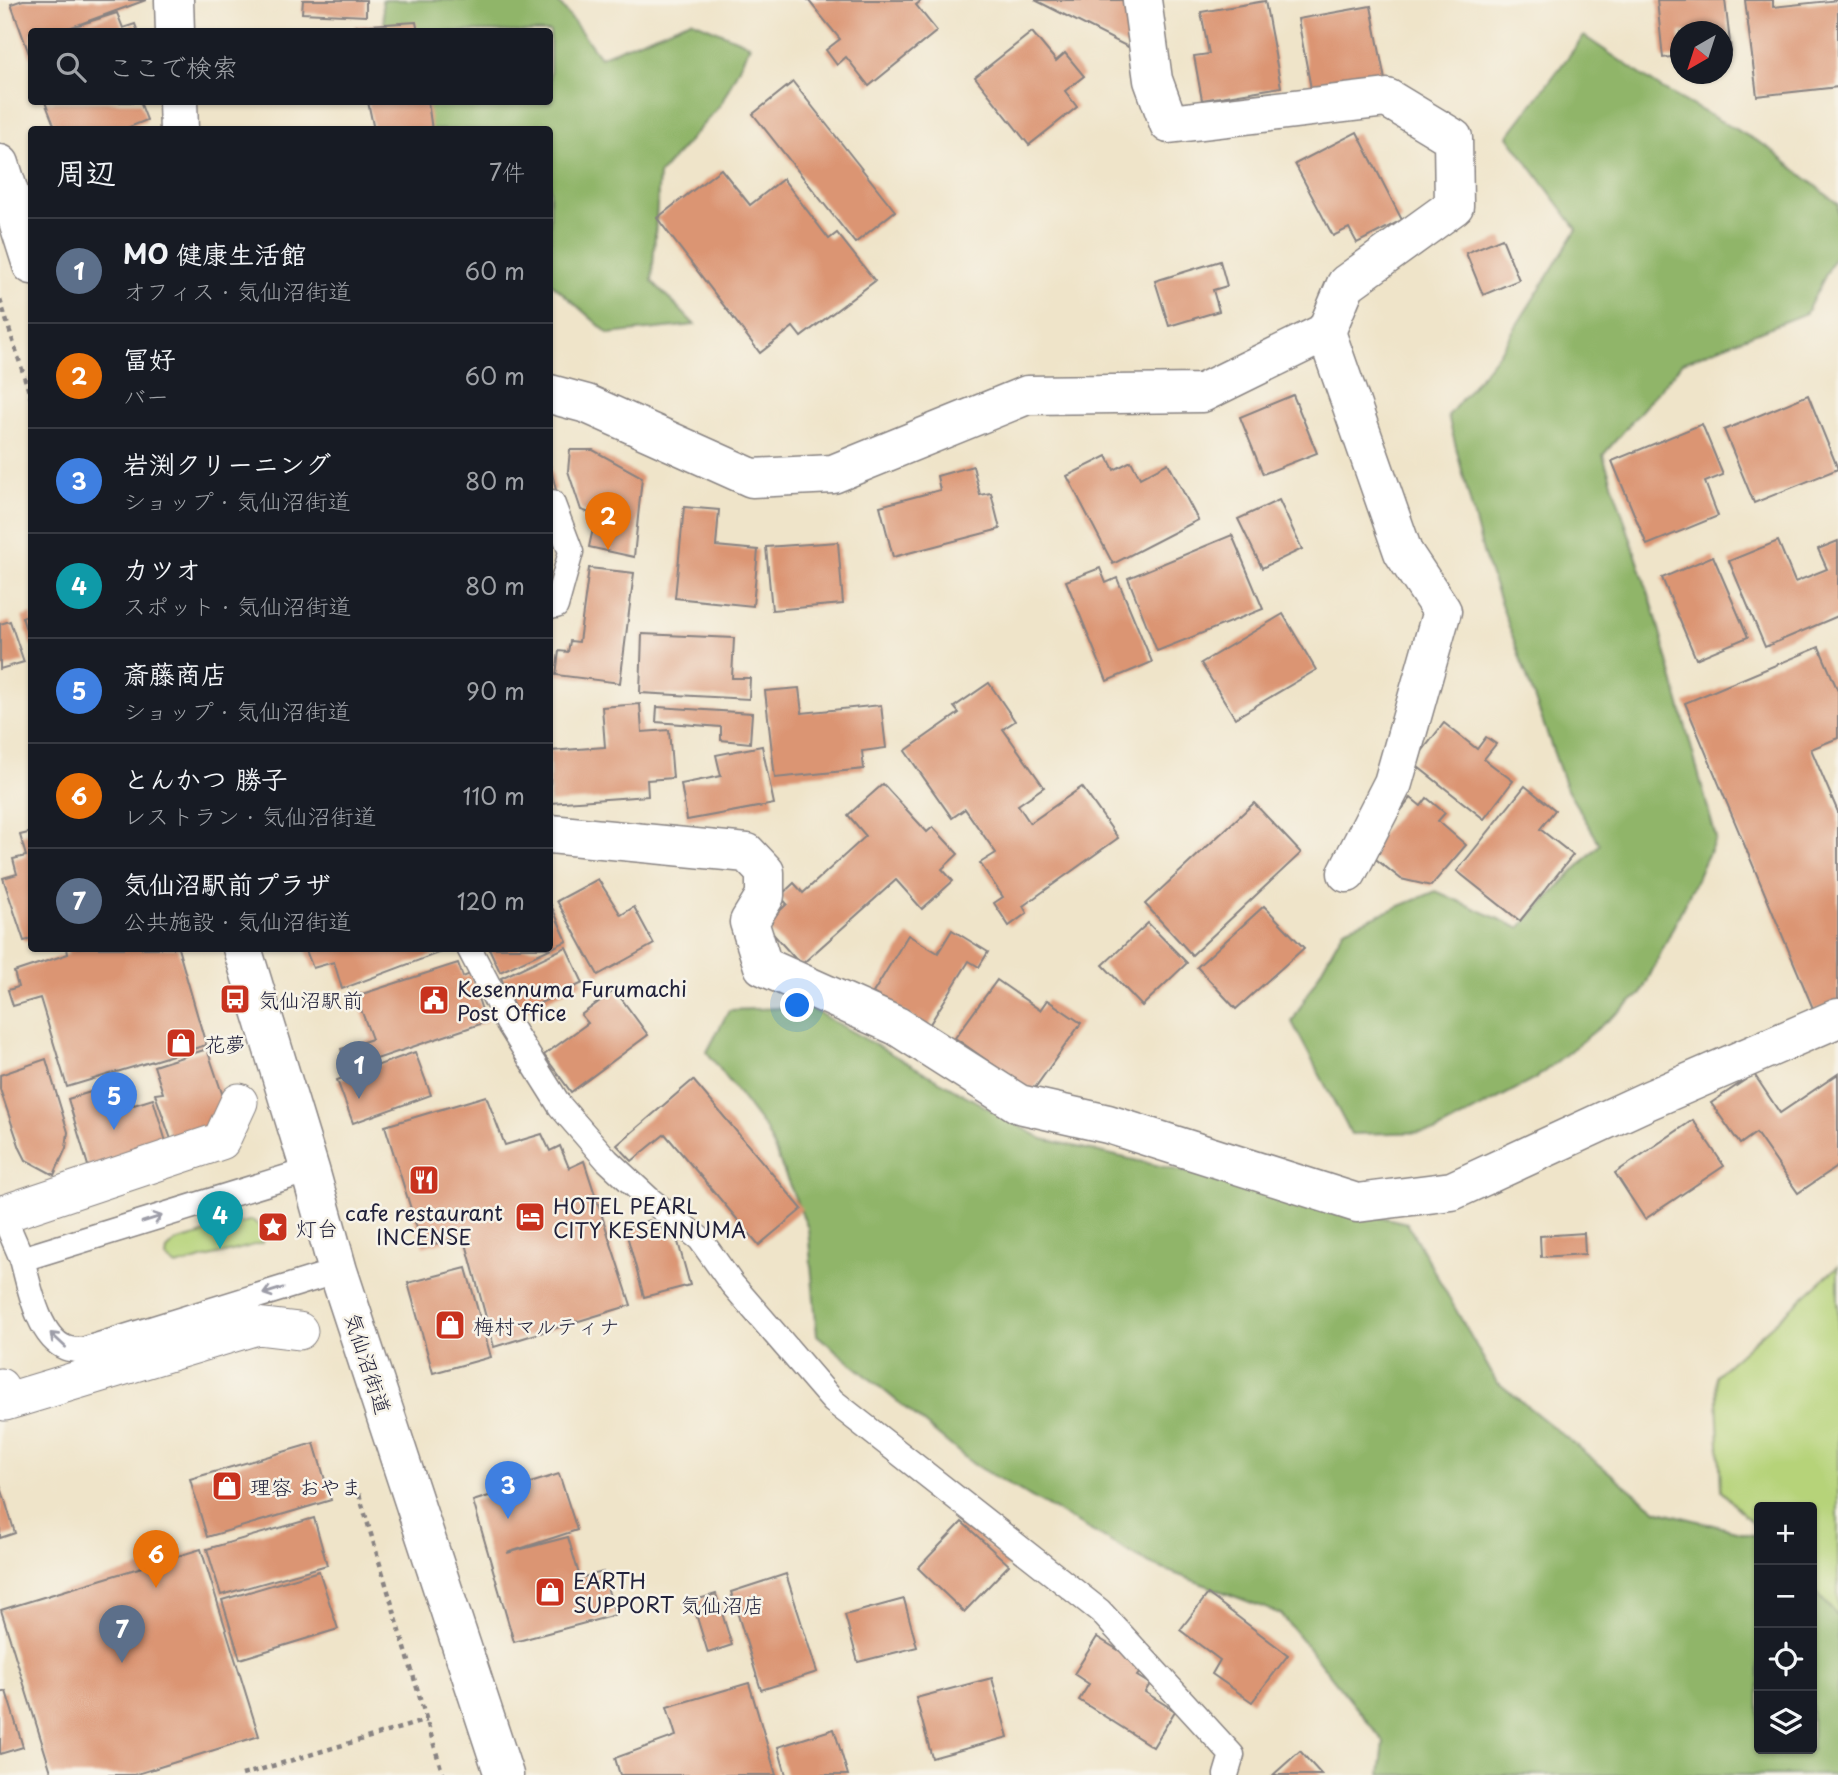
<!DOCTYPE html>
<html lang="ja">
<meta charset="utf-8">
<style>
:root{--surface:#171b24;--page:#20242c;--text:#f1f3f6;--muted:#9ea1a6;--line:#363941;--accent:#c8321e}
body{margin:0;font-family:"Playpen Sans","Klee One",sans-serif;background:var(--page);color:var(--text)}
.controls{position:absolute;right:21px;bottom:21px;display:grid;overflow:hidden;border-radius:7px;box-shadow:0 2px 5px #0004}
.controls button{width:63px;height:63px;display:grid;place-items:center;padding:0;border:0;border-bottom:2px solid var(--line);background:var(--surface);color:var(--text);font:35px sans-serif}
.compass{position:absolute;left:1670px;top:21px;width:63px;height:63px;border-radius:50%;background:var(--surface);box-shadow:0 2px 5px #0004;rotate:219deg}
.you{position:absolute;left:798px;top:1006px;width:24px;height:24px;margin:-18px;border:5px solid #fff;border-radius:50%;background:#1a73e8;box-shadow:0 0 0 10px #1a73e833}
.badge{display:grid;place-items:center;width:46px;height:46px;border-radius:50%;background:var(--accent);color:#fff;font-size:23px;font-weight:700}
.pin{position:absolute;translate:-50% -58px;filter:drop-shadow(0 2px 4px #0008)}
.pin::after{content:'';position:absolute;top:37px;width:24px;height:21px;background:inherit;clip-path:polygon(0 0,100% 0,50% 100%)}
.list{margin:0;padding:0;list-style:none}
h2{display:flex;justify-content:space-between;align-items:center;height:91px;margin:0;padding:0 28px;font-size:30px}
h2 small{font-size:23px;font-weight:400;color:var(--muted)}
.list li{display:grid;grid-template-columns:46px 1fr auto;gap:21px;align-items:center;box-sizing:border-box;height:105px;padding:0 28px;border-top:2px solid var(--line)}
.list b{display:block;font-size:26px;white-space:nowrap}
.list p{margin:0;font-size:23px;white-space:nowrap;color:var(--muted)}
.list em{font-size:23px;font-style:normal;color:var(--muted)}
.icon{flex:none;width:38px;height:38px;fill:none;stroke:currentColor;stroke-width:2;stroke-linecap:round;stroke-linejoin:round}
.map{position:relative;flex:none;width:1838px;height:1775px;overflow:hidden}
.search{position:absolute;background:var(--surface);box-shadow:0 2px 5px #0004;left:28px;top:28px;width:525px;height:77px;display:flex;align-items:center;gap:18px;box-sizing:border-box;padding:0 24px;border-radius:7px;color:var(--muted);font-size:26px}
.panel{position:absolute;background:var(--surface);box-shadow:0 2px 5px #0004;left:28px;top:126px;width:525px;height:826px;border-radius:7px}
.map>svg:first-child{display:block}
.green{fill:#b6d379;stroke:#6c7a5a;stroke-width:2}
.forest{fill:#90b569;stroke:#596c52;stroke-width:2}
.building{fill:#db9573}
.lines{fill:none;stroke-linecap:round;stroke-linejoin:round}
.service-casing{stroke:#888382;stroke-width:27}
.pedestrian-casing{stroke:#888382;stroke-width:39}
.minor-casing{stroke:#888382;stroke-width:41}
.tertiary-casing{stroke:#888382;stroke-width:41}
.path{stroke:#888382;stroke-width:4.5;stroke-dasharray:5 5;stroke-linecap:butt}
.service{stroke:#fff;stroke-width:24}
.pedestrian{stroke:#fff;stroke-width:37}
.minor{stroke:#fff;stroke-width:38}
.tertiary{stroke:#fff;stroke-width:38}
.oneway{stroke:#9c9ca7}
.labels{text-anchor:middle;dominant-baseline:central;stroke-width:5;stroke-linejoin:round;paint-order:stroke}
.poi-label{font-size:21px;fill:#22223b;stroke:#f7f3e8;text-anchor:start}
.street-label{font-size:21px;fill:#22223b;stroke:#f7f3e8}
</style>
<div class="map">
<svg width="1838" height="1775" viewBox="0 0 1838 1775">
<rect width="100%" height="100%" fill="#f7f3e8"/>
<filter id="ink" filterUnits="userSpaceOnUse"><feTurbulence type="fractalNoise" baseFrequency=".0143" numOctaves="2"/><feDisplacementMap in="SourceGraphic" scale="14" xChannelSelector="R" yChannelSelector="G"/><feConvolveMatrix kernelMatrix="1 2 1 2 8 2 1 2 1" color-interpolation-filters="sRGB"/></filter>
<filter id="wash" filterUnits="userSpaceOnUse"><feTurbulence type="fractalNoise" baseFrequency=".00686" numOctaves="4" result="noise"/><feDisplacementMap in="SourceGraphic" scale="28" xChannelSelector="R" yChannelSelector="G"/><feGaussianBlur stdDeviation="1.57" result="paint"/><feColorMatrix in="noise" values="0 0 0 0 0 0 0 0 0 0 0 0 0 0 0 0 0 1.4 0 .05"/><feComposite in="paint" operator="in"/></filter>
<g filter="url(#wash)">
<rect width="100%" height="100%" fill="#efe4c9"/>
<g class="green">
<path d="M252,1220L262,1228V1243L176,1266L166,1258L167,1250L175,1242Z"/>
<path d="M1838,1266V1617L1812,1588V1507H1759V1531L1721,1490L1716,1375Z"/>
</g>
<g class="forest">
<path d="M382,0H557L600,57L691,20L750,45L721,104L659,175L652,281L695,325L609,334L550,282V130H401L397,125L394,102H550V32L385,31Z"/>
<path d="M1584,36L1662,89L1766,146L1838,204V251L1806,313L1683,362L1603,455L1654,610L1716,838L1641,994L1535,1079L1435,1132L1351,1134L1292,1022L1344,929L1436,891L1519,928L1600,844L1567,790L1484,556L1448,416L1500,352L1577,229L1508,136Z"/>
<path d="M808,1007L1043,1139L1407,1223L1496,1381L1656,1510L1759,1537V1749H1812V1588L1838,1617V1775H1380L1384,1742L1281,1614L1150,1564L973,1464L817,1335L808,1228L766,1130L707,1052L729,1010Z"/>
</g>
<g id="blocks">
<g class="building">
<path d="M23,0H146L69,28L117,13L123,28L135,24L138,32H32L31,59L11,4Z"/>
<path d="M303,0H366V16L302,13Z"/>
<path d="M808,0H922L916,5L937,31L869,86L846,57L837,65L826,50L840,39Z"/>
<path d="M1035,0H1126L1136,51Z"/>
<path d="M1657,0H1725L1731,51L1722,52V32H1680V56L1663,58Z"/>
<path d="M1745,0H1773V7L1838,0V87L1757,96Z"/>
<path d="M1265,1L1281,87L1202,100L1194,56L1209,54L1201,12Z"/>
<path d="M1371,6L1385,80L1312,94L1298,19Z"/>
<path d="M416,22L418,32H355L354,26Z"/>
<path d="M1032,32L1056,61L1065,53L1084,76L1065,91L1077,107L1029,145L975,77Z"/>
<path d="M793,82L895,211L855,243L753,114Z"/>
<path d="M45,102H140L147,120L122,130H56Z"/>
<path d="M368,102H428L432,130H374Z"/>
<path d="M1357,132L1402,220L1357,243L1349,228L1333,236L1295,164Z"/>
<path d="M721,169L750,205L783,179L829,239L837,233L875,281L801,337L793,327L760,353L657,218Z"/>
<path d="M1502,238L1519,280L1483,295L1466,253Z"/>
<path d="M1220,261L1227,286L1213,290L1219,311L1169,326L1155,281Z"/>
<path d="M1293,395L1317,453L1263,474L1240,417Z"/>
<path d="M1808,395L1838,469L1754,503L1724,430Z"/>
<path d="M1702,424L1723,475L1705,482L1718,516L1647,545L1612,461Z"/>
<path d="M570,450H593L642,477L634,557L589,547L596,515L581,510L568,471Z"/>
<path d="M1107,456L1114,470L1131,461L1140,478L1168,463L1198,520L1113,564L1067,476Z"/>
<path d="M550,465L556,490L550,491Z"/>
<path d="M973,466L980,495L991,493L1000,529L893,557L880,506L940,490L937,476Z"/>
<path d="M1279,500L1302,549L1262,568L1238,519Z"/>
<path d="M684,507L719,510L716,546L758,550L753,606L675,598Z"/>
<path d="M1232,535L1263,609L1157,651L1128,578Z"/>
<path d="M1778,541L1795,582L1827,569L1818,549L1838,541V616L1765,647L1729,561Z"/>
<path d="M838,542L843,604L772,610L766,547Z"/>
<path d="M1713,556L1748,637L1696,659L1662,578Z"/>
<path d="M589,568L634,573L620,683L556,675L559,651L568,652L570,641L579,642Z"/>
<path d="M1100,568L1106,583L1117,578L1152,662L1107,681L1066,581Z"/>
<path d="M32,614V646H31L22,617Z"/>
<path d="M1283,614L1316,670L1235,718L1201,663Z"/>
<path d="M10,621L24,662L0,669V624Z"/>
<path d="M642,634L734,638L732,678H750L749,699L640,693Z"/>
<path d="M550,647L554,665L550,666Z"/>
<path d="M1819,647L1838,691V738L1811,749L1838,812V1001L1814,1011L1685,703Z"/>
<path d="M989,683L1015,721L1003,729L1044,787L1018,805L1030,823L1082,787L1118,838L1023,906L1027,913L1009,926L994,903L1003,897L980,863L996,853L965,809L952,818L905,751L959,713L954,707Z"/>
<path d="M799,688L802,713L881,705L886,748L862,751L864,769L775,778L765,691Z"/>
<path d="M640,704L642,732L669,730L673,778L647,780L648,796L550,803V751L605,747L602,707Z"/>
<path d="M657,707L752,713L750,743L721,740V727L656,722Z"/>
<path d="M1444,723L1477,749L1486,737L1496,744L1484,759L1513,781L1484,819L1413,763Z"/>
<path d="M762,746L774,804L687,820L681,784L721,776L716,755Z"/>
<path d="M883,784L927,832L933,827L958,854L942,869L953,881L922,909L896,880L801,965L765,925L787,904L780,896L794,883L803,893L866,836L848,815Z"/>
<path d="M1525,786L1555,810L1540,829L1573,855L1520,921L1457,871Z"/>
<path d="M1411,798L1421,806L1427,798L1445,813L1438,821L1466,845L1431,886L1401,879L1367,852Z"/>
<path d="M1254,803L1301,853L1192,955L1145,904Z"/>
<path d="M32,832V939L24,941L3,878L17,874L13,859L26,856L20,835Z"/>
<path d="M598,879L621,915L634,907L654,944L598,975L557,901Z"/>
<path d="M550,903L567,941L500,972L489,948H550Z"/>
<path d="M1264,906L1304,948L1236,1009L1197,967Z"/>
<path d="M1148,923L1187,963L1142,1006L1103,965Z"/>
<path d="M952,930L988,952L979,967L969,961L928,1027L873,993L908,935L938,953Z"/>
<path d="M566,947L583,983L517,1014L501,978Z"/>
<path d="M67,948H178L206,1045L67,1087L40,998L13,1006L8,990L18,987L14,972L68,954Z"/>
<path d="M305,948H440L441,952L342,989L334,962L313,968Z"/>
<path d="M458,963L463,977L470,974L486,1022L347,1069L341,1049L372,1039L356,996Z"/>
<path d="M997,980L1040,1010L1047,1000L1081,1023L1032,1092L955,1038Z"/>
<path d="M615,990L648,1035L571,1092L544,1055L588,1023L581,1015Z"/>
<path d="M207,1049L225,1102L201,1135L172,1142L155,1094L163,1093L154,1066Z"/>
<path d="M415,1052L431,1095L353,1123L337,1080Z"/>
<path d="M46,1059L68,1132L66,1148L54,1175L26,1160L20,1148L0,1089V1075Z"/>
<path d="M1754,1074L1780,1113L1838,1074V1166L1798,1193L1756,1133L1740,1144L1711,1103Z"/>
<path d="M693,1080L802,1209L759,1245L665,1134L632,1161L617,1145Z"/>
<path d="M126,1081L134,1105L153,1099L167,1145L89,1169L68,1099Z"/>
<path d="M486,1096L505,1145L542,1134L550,1151L560,1146L569,1168L584,1161L631,1305L494,1347L464,1236L423,1247L385,1126Z"/>
<path d="M1693,1120L1724,1166L1645,1219L1615,1173Z"/>
<path d="M650,1220L678,1242L690,1285L644,1297L625,1228Z"/>
<path d="M1584,1233L1585,1254L1541,1257L1540,1236Z"/>
<path d="M466,1268L491,1357L433,1373L408,1283Z"/>
<path d="M314,1443L331,1500L207,1537L190,1479Z"/>
<path d="M559,1474L577,1530L507,1553L568,1537L580,1578L603,1572L615,1615L514,1642L473,1501Z"/>
<path d="M0,1484L15,1533L0,1538Z"/>
<path d="M314,1518L327,1565L221,1595L207,1549Z"/>
<path d="M962,1522L1009,1565L964,1612L918,1568Z"/>
<path d="M201,1549L259,1736L134,1775H52L1,1610Z"/>
<path d="M319,1571L338,1629L240,1659L222,1600Z"/>
<path d="M786,1574L817,1672L761,1690L731,1592Z"/>
<path d="M716,1594L732,1645L708,1653L692,1601Z"/>
<path d="M1208,1594L1288,1655L1252,1702L1212,1674L1220,1660L1180,1630Z"/>
<path d="M904,1599L917,1647L858,1662L845,1615Z"/>
<path d="M1097,1637L1144,1666L1137,1676L1150,1684L1145,1692L1175,1711L1153,1747L1079,1700L1089,1684L1074,1674Z"/>
<path d="M992,1678L1008,1737L932,1758L916,1698Z"/>
<path d="M749,1683L776,1775H620L615,1758L676,1736L667,1707Z"/>
<path d="M6,1691L23,1747L0,1754V1693Z"/>
<path d="M834,1729L848,1775H786L778,1747Z"/>
<path d="M1300,1751L1322,1775H1273Z"/>
</g>
</g>
</g>
<g filter="url(#ink)">
<use href="#blocks" fill-opacity="0" stroke="#888382" stroke-width="2"/>
<g class="lines">
<g class="service-casing">
<g id="service">
<path d="M550,503L552,502L571,552L556,606L550,607"/>
<path d="M469,948L508,1023L560,1106L607,1160L649,1199L700,1239L732,1284L833,1401L1100,1611L1232,1755L1226,1775"/>
<path d="M310,1170L22,1259C29,1285 38,1337 66,1348C71,1350 79,1350 83,1350L338,1271"/>
<path d="M0,1208L22,1259"/>
</g>
</g>
<g class="pedestrian-casing">
<g id="pedestrian">
<path d="M0,1215L221,1141L239,1102"/>
<path d="M0,1387L5,1402L257,1326L299,1331"/>
</g>
</g>
<g class="minor-casing">
<g id="minor">
<path d="M1142,0L1153,80L1169,124L1387,98L1453,138L1454,206L1346,284L1326,332"/>
<path d="M550,394L587,404L752,478L833,474L1027,395L1202,393L1326,332L1403,552L1442,611L1393,783L1347,873"/>
<path d="M550,834L747,853L765,872V896L749,922L763,966L897,1026L1019,1104L1108,1124L1357,1203L1452,1191L1649,1100L1838,1018"/>
</g>
</g>
<g class="tertiary-casing">
<g id="tertiary">
<path d="M174,0L175,32"/>
<path d="M178,102L179,130"/>
<path d="M0,164L32,265"/>
<path d="M242,948L310,1170L338,1271L504,1775"/>
</g>
</g>
<g class="path">
<path d="M0,300L32,401"/>
<path d="M359,1494L443,1775"/>
<path d="M242,1775L427,1720"/>
</g>
<use href="#service" class="service"/>
<use href="#pedestrian" class="pedestrian"/>
<use href="#minor" class="minor"/>
<use href="#tertiary" class="tertiary"/>
</g>
<defs><path id="oneway-shaft" d="M-6 0H5M1.5-3L5.5 0L1.5 3" fill="none" stroke-width="1.6" stroke-linecap="round" stroke-linejoin="round" transform="scale(1.75)"/></defs>
<g class="oneway">
<use href="#oneway-shaft" transform="translate(152 1219) rotate(-17)"/>
<use href="#oneway-shaft" transform="translate(273 1291) rotate(163)"/>
<use href="#oneway-shaft" transform="translate(58 1340) rotate(-137)"/>
</g>
</g>
<defs>
<g id="bus-square" transform="scale(1.575)"><rect x="-9" y="-9" width="18" height="18" rx="4" fill="#c8321e" stroke="#f7f3e8"/><path d="M-5-6H5V4H4V6H2V4H-2V6H-4V4H-5ZM-3.5-4V0h7V-4ZM-3.5 1.2v1.5H-2V1.2ZM2 1.2v1.5H3.5V1.2Z" fill="#fff"/></g>
<g id="civic-square" transform="scale(1.575)"><rect x="-9" y="-9" width="18" height="18" rx="4" fill="#c8321e" stroke="#f7f3e8"/><path d="M-.6-6.5H3V-4.5H.6V-3L4-1V1h2V6H-6V1h2V-1L-.6-3ZM-1.2 2.5V6h2.4V2.5Z" fill="#fff"/></g>
<g id="shop-square" transform="scale(1.575)"><rect x="-9" y="-9" width="18" height="18" rx="4" fill="#c8321e" stroke="#f7f3e8"/><path d="M-5-2.5h2.3a2.7 3.5 0 0 1 5.4 0H5L5.5 6h-11ZM-1.5-2.5h3a1.5 2.3 0 0 0-3 0Z" fill="#fff"/></g>
<g id="restaurant-square" transform="scale(1.575)"><rect x="-9" y="-9" width="18" height="18" rx="4" fill="#c8321e" stroke="#f7f3e8"/><path d="M-5-6h1v4h1v-4h1v4h1v-4h1v5L-1.5 .5V6h-2V.5L-5-1ZM5-6V6H3V1.5H1.5Q1.5-4 5-6Z" fill="#fff"/></g>
<g id="hotel-square" transform="scale(1.575)"><rect x="-9" y="-9" width="18" height="18" rx="4" fill="#c8321e" stroke="#f7f3e8"/><path d="M-6-4.5h1.5V1H6V5H4.5V3h-9V5H-6ZM-4 0a1.8 1.8 0 1 1 3.6 0ZM.5 0V-2.5h3Q6-2.5 6 0Z" fill="#fff"/></g>
<g id="sight-square" transform="scale(1.575)"><rect x="-9" y="-9" width="18" height="18" rx="4" fill="#c8321e" stroke="#f7f3e8"/><path d="M0-6L1.8-2.2L6-1.7L2.9 1.2L3.7 5.4L0 3.3L-3.7 5.4L-2.9 1.2L-6-1.7L-1.8-2.2Z" fill="#fff"/></g>
</defs>
<g fill-rule="evenodd">
<use href="#bus-square" x="235" y="999"/>
<use href="#civic-square" x="434" y="1000"/>
<use href="#shop-square" x="181" y="1043"/>
<use href="#restaurant-square" x="424" y="1180"/>
<use href="#hotel-square" x="530" y="1217"/>
<use href="#sight-square" x="273" y="1227"/>
<use href="#shop-square" x="450" y="1325"/>
<use href="#shop-square" x="227" y="1486"/>
<use href="#shop-square" x="550" y="1592"/>
</g>
<g class="labels">
<g class="poi-label">
<text x="457" y="988">Kesennuma Furumachi<tspan x="457" dy="24">Post Office</tspan></text>
<text x="258" y="999">気仙沼駅前</text>
<text x="204" y="1043">花夢</text>
<text x="553" y="1205">HOTEL PEARL<tspan x="553" dy="24">CITY KESENNUMA</tspan></text>
<text x="424" y="1212" text-anchor="middle">cafe restaurant<tspan x="424" dy="24">INCENSE</tspan></text>
<text x="296" y="1227">灯台</text>
<text x="473" y="1325">梅村マルティナ</text>
<text x="250" y="1486">理容 おやま</text>
<text x="573" y="1580">EARTH<tspan x="573" dy="24">SUPPORT 気仙沼店</tspan></text>
</g>
<g class="street-label">
<text transform="translate(369 1363) rotate(72)">気仙沼街道</text>
</g>
</g>
</svg>
<div class="controls">
<button>+</button>
<button>−</button>
<button><svg class="icon" aria-label="locate" viewBox="0 0 24 24"><circle cx="12" cy="12" r="6"/><path d="M12 2v4M12 18v4M2 12h4M18 12h4"/></svg></button>
<button><svg class="icon" aria-label="layers" viewBox="0 0 24 24"><path d="M12 4l9 5-9 5-9-5zM3 14l9 5 9-5"/></svg></button>
</div>
<svg class="compass" viewBox="-18 -18 36 36"><path d="M0-13l5 13h-10z" fill="#e53935"/><path d="M0 13l5-13h-10z" fill="#9ea1a6"/></svg>
<div class="you"></div>
<div class="pin badge" style="left:359px;top:1099px;background:#5c6f8a">1</div>
<div class="pin badge" style="left:608px;top:550px;background:#e8710a">2</div>
<div class="pin badge" style="left:508px;top:1519px;background:#3f7fe0">3</div>
<div class="pin badge" style="left:220px;top:1249px;background:#0f9aa8">4</div>
<div class="pin badge" style="left:114px;top:1130px;background:#3f7fe0">5</div>
<div class="pin badge" style="left:156px;top:1588px;background:#e8710a">6</div>
<div class="pin badge" style="left:122px;top:1663px;background:#5c6f8a">7</div>
<div class="search"><svg class="icon" aria-label="search" viewBox="0 0 24 24"><circle cx="10" cy="10" r="6"/><path d="M15 15l6 6"/></svg>ここで検索</div>
<section class="panel">
<h2>周辺<small>7件</small></h2>
<ul class="list">
<li><span class="badge" style="background:#5c6f8a">1</span><div><b>MO 健康生活館</b><p>オフィス · 気仙沼街道</p></div><em>60 m</em></li>
<li><span class="badge" style="background:#e8710a">2</span><div><b>冨好</b><p>バー</p></div><em>60 m</em></li>
<li><span class="badge" style="background:#3f7fe0">3</span><div><b>岩渕クリーニング</b><p>ショップ · 気仙沼街道</p></div><em>80 m</em></li>
<li><span class="badge" style="background:#0f9aa8">4</span><div><b>カツオ</b><p>スポット · 気仙沼街道</p></div><em>80 m</em></li>
<li><span class="badge" style="background:#3f7fe0">5</span><div><b>斎藤商店</b><p>ショップ · 気仙沼街道</p></div><em>90 m</em></li>
<li><span class="badge" style="background:#e8710a">6</span><div><b>とんかつ 勝子</b><p>レストラン · 気仙沼街道</p></div><em>110 m</em></li>
<li><span class="badge" style="background:#5c6f8a">7</span><div><b>気仙沼駅前プラザ</b><p>公共施設 · 気仙沼街道</p></div><em>120 m</em></li>
</ul>
</section>
</div>
